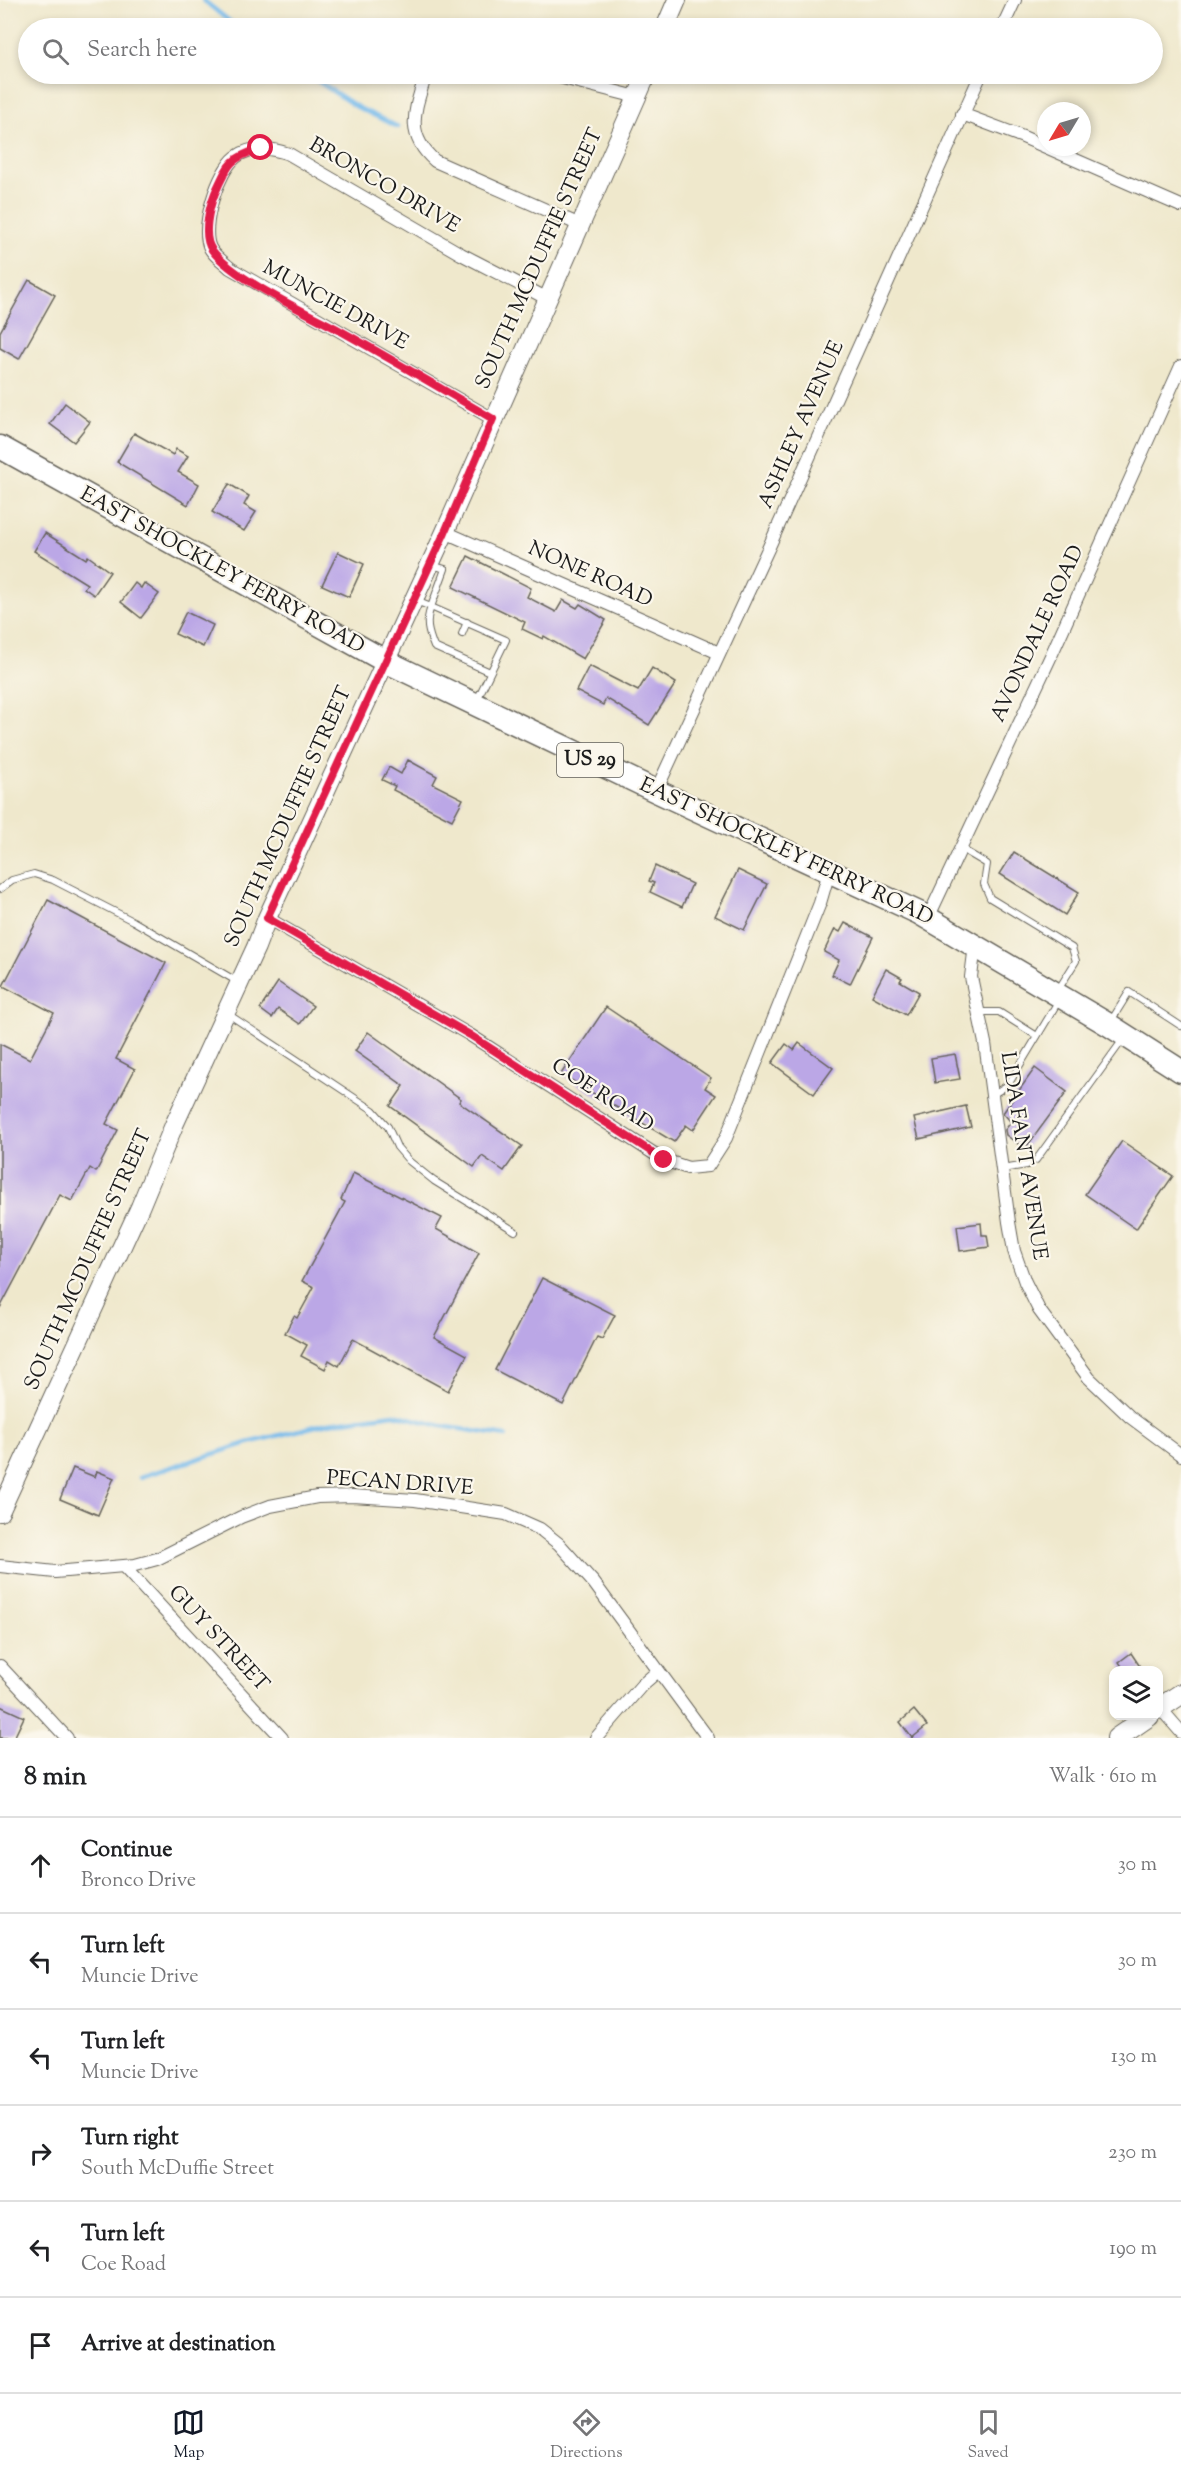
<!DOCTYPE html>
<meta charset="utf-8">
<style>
:root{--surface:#fff;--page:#f6f6f6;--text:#202124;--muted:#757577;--line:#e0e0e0;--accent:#111827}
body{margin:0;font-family:"Sorts Mill Goudy",serif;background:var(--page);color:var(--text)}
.controls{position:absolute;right:18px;bottom:18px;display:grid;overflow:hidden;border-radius:12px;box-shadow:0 3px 9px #0003}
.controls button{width:54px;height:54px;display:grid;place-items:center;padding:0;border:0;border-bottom:2px solid var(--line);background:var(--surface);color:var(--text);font:30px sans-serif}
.compass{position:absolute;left:1037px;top:102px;width:54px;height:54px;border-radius:50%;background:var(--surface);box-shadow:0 3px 9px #0003;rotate:232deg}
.stop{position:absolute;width:18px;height:18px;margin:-14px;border:4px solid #e11d48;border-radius:50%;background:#fff}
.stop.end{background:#e11d48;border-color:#fff;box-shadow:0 2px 6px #0008}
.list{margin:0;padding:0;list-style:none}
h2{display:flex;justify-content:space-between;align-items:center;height:78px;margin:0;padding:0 24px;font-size:26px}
h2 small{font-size:20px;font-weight:400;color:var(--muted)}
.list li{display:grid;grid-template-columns:39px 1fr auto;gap:18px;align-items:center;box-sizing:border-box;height:96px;padding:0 24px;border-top:2px solid var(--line)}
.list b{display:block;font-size:22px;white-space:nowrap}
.list p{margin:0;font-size:20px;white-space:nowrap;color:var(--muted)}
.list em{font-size:20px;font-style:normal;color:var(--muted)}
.icon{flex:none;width:33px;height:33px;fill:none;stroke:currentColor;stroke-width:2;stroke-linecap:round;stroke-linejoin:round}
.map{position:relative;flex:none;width:1181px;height:1738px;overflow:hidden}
.search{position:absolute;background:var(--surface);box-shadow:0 3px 9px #0003;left:18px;right:18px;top:18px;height:66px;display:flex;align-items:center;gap:15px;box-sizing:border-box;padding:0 21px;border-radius:33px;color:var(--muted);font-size:22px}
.sheet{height:654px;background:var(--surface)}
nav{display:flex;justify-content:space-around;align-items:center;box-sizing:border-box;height:84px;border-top:2px solid var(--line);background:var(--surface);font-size:16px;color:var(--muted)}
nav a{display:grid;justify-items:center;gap:3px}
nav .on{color:var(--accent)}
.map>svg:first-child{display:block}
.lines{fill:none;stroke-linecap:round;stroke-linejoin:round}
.stream{stroke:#75baeb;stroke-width:4.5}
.building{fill:#bba7e6}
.lane-casing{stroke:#66635a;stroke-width:8}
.street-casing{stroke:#66635a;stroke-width:14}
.secondary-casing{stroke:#66635a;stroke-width:20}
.primary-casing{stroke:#66635a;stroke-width:22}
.highway-casing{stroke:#66635a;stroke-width:25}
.lane{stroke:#fff;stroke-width:6}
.street{stroke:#fff;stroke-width:12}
.secondary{stroke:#fff;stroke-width:18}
.primary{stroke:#fff;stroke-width:20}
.highway{stroke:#fff;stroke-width:22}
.route{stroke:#e11d48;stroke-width:8}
.labels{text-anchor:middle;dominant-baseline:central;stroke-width:4.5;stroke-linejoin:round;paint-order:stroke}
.shield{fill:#fbf7ec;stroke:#5f5e5a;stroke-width:1.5}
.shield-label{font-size:20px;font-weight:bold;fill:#1c1c1c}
.street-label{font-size:21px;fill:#1c1c1c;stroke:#fbf7ec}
</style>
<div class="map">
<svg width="1181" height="1738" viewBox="0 0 1181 1738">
<rect width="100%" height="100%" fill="#fbf7ec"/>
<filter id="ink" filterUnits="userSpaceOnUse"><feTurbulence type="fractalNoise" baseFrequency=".0167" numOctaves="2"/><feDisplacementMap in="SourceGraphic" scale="12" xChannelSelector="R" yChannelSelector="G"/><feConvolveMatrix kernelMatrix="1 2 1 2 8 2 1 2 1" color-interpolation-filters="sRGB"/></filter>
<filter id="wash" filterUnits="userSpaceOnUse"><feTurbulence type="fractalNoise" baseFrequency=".008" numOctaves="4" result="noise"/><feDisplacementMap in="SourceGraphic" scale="24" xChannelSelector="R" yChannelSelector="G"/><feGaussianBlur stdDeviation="1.35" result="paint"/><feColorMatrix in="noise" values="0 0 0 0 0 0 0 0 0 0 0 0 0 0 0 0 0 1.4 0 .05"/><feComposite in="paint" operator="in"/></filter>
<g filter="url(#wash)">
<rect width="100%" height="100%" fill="#efe8cc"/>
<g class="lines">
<g class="stream">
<path d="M203,0L238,28"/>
<path d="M307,74L357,107L398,127"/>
<path d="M140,1477L248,1443L328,1423L394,1414L441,1426L506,1436"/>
</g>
</g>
<g id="blocks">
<g class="building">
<path d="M29,280L55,295L19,359L0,348V332Z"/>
<path d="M65,403L90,422L74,442L50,424Z"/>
<path d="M134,433L173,455L176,449L188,456L178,472L199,484L188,505L117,462Z"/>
<path d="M229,484L249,496L244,505L256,512L244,531L212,512Z"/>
<path d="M45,533L86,559L88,556L110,572L94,595L84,588L87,584L34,551Z"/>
<path d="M338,552L364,564L349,597L322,585Z"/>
<path d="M468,556L531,588L527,597L556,612L563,600L577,608L580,604L606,620L583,659L544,636L543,639L522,629L525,622L453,587Z"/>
<path d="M135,583L141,588L144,583L159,594L141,618L121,602Z"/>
<path d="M186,612L213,625L203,647L175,634Z"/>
<path d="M589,666L638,691L652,668L676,683L649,725L606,698L603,705L576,691Z"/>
<path d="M408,760L437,776L433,784L463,799L452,820L393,790L395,786L382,780L389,767L401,774Z"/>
<path d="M1014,852L1079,892L1065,915L1000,874Z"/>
<path d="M655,866L692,884L682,907L650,892L654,883L649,881Z"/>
<path d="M738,870L767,884L744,930L715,916Z"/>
<path d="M48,900L166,963L116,1059L135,1069L106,1124L118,1130L96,1172L90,1168L72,1201L60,1195L0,1308V1044L30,1059L54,1013L3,986Z"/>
<path d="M845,923L873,937L850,984L832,975L839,960L824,952L835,929L840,932Z"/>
<path d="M886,969L902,978L900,981L919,992L906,1015L872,996Z"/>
<path d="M278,982L313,1006L300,1024L278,1009L272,1018L260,1009Z"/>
<path d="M606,1007L711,1078L705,1088L716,1095L693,1130L686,1125L674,1142L561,1074Z"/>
<path d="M368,1032L461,1099L459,1102L522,1146L504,1171L482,1156L474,1167L390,1106L404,1086L355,1051Z"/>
<path d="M799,1043L833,1068L814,1094L772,1063L786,1044L794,1050Z"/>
<path d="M955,1054L960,1079L935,1083L931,1058Z"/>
<path d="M1035,1068L1067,1092L1025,1149L1006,1135L1005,1130L1011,1122L1003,1113Z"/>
<path d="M966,1106L971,1127L919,1139L914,1118Z"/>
<path d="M1122,1141L1173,1176L1136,1229L1085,1194Z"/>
<path d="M353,1173L442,1218L436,1229L479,1253L434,1337L467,1355L448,1391L353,1339L339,1366L329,1360L325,1369L301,1356L307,1345L285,1333L294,1316L297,1318L314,1287L302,1281L345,1202L341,1200Z"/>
<path d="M981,1223L982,1235H987L989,1247L960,1251L957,1226Z"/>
<path d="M542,1278L615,1315L602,1339L597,1337L563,1405L495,1370Z"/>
<path d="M73,1468L95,1477L97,1471L114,1478L98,1515L60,1499Z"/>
<path d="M1131,1653L1143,1671H1125L1119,1662Z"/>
<path d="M0,1706L24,1717L14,1738H0Z"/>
<path d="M914,1710L927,1726L912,1738L900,1722Z"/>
</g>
</g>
</g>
<g filter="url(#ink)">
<use href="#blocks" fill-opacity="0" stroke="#66635a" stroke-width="1.5"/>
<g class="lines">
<g class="lane-casing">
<g id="lane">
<path d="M416,601L431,607L445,569L432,565"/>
<path d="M462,634L467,622"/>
<path d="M476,702L506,640L431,607C425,622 428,632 434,647L490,672"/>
<path d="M960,848L987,864L984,884L990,898L1072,948L1076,961L1058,990"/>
<path d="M0,889L12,880L34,874L53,880L133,921L238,982"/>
<path d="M979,1012H999L1037,1036"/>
<path d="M228,1014L373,1110L388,1127L397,1147L409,1161L434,1181L515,1231"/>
<path d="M1111,1021L1129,992L1181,1026"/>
<path d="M992,1095L1008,1085L1059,1000"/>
<path d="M1002,1169L1027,1165L1036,1160L1124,1038"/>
</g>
</g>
<g class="street-casing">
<g id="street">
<path d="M1002,28L1015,0"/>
<path d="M426,74C416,108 403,133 435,161L580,225"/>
<path d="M547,74L637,97"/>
<path d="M962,114L1023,137L1181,206"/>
<path d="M493,419L230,268C224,262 214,256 210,248C200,227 218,171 236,157C252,145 272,148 289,154L461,254L546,298"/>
<path d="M445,532L719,653"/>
<path d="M656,791L768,549L981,74"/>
<path d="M267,918L470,1035L664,1160L688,1168L708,1166L726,1138L820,903L829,872"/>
<path d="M928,918L1050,658L1181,366"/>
<path d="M975,945L971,977L985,1043L1009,1222L1014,1251L1025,1282L1039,1310L1089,1378L1130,1417L1181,1455"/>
<path d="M0,1566L55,1572L135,1565L157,1559L241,1517L270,1506L317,1497L353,1496L415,1500L506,1514L540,1529L559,1544L594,1583L708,1738"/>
<path d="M124,1567L282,1738"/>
<path d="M0,1666L67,1738"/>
<path d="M1160,1708L1181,1732"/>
<path d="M596,1738L642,1685L658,1671"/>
</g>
</g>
<g class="secondary-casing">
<g id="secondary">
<path d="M665,28L677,0"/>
<path d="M0,1512L140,1207L174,1125L256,947L267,918L445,532L647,74"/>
</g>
</g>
<g class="primary-casing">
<g id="primary">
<path d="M1158,1709L1181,1694"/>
<path d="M1117,1738L1149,1716"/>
</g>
</g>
<g class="highway-casing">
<path id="highway" d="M0,447L385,661L656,791L919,913L1109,1025L1181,1071"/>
</g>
<use href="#lane" class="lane"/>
<use href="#street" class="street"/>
<use href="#secondary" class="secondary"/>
<use href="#primary" class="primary"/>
<use href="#highway" class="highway"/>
</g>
</g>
<g class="lines" filter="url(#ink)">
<path class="route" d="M261,148C229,159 229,163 215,193C209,208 202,236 212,250C232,278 307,313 339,330C391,359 442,389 493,419L445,532L267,918L470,1035L664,1160"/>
</g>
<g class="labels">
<rect class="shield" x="557" y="743" width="66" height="34" rx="4.5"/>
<g class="shield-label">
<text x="590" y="760">US 29</text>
</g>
<g class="street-label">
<text transform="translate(384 186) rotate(30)">BRONCO DRIVE</text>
<text transform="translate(540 259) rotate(-66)">SOUTH MCDUFFIE STREET</text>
<text transform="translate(335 306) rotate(29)">MUNCIE DRIVE</text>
<text transform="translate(802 425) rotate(-66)">ASHLEY AVENUE</text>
<text transform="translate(222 571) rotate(29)">EAST SHOCKLEY FERRY ROAD</text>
<text transform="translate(590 575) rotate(24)">NONE ROAD</text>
<text transform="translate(1038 634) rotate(-65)">AVONDALE ROAD</text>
<text transform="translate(289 817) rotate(-66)">SOUTH MCDUFFIE STREET</text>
<text transform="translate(786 852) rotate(25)">EAST SHOCKLEY FERRY ROAD</text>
<text transform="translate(602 1096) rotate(33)">COE ROAD</text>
<text transform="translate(1023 1156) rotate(81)">LIDA FANT AVENUE</text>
<text transform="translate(89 1260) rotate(-66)">SOUTH MCDUFFIE STREET</text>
<text transform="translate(400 1484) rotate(4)">PECAN DRIVE</text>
<text transform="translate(218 1639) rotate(47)">GUY STREET</text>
</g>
</g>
</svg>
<div class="controls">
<button><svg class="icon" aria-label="layers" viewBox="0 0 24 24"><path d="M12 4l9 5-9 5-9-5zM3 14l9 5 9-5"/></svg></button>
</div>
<svg class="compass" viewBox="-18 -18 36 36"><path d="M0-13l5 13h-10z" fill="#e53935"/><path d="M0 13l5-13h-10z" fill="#757577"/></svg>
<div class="stop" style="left:261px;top:148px"></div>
<div class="stop end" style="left:664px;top:1160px"></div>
<div class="search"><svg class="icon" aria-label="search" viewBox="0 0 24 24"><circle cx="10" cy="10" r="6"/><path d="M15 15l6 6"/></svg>Search here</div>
</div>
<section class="sheet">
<h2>8 min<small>Walk · 610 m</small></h2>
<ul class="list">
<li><svg class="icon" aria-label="ahead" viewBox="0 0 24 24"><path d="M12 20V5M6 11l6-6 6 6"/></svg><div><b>Continue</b><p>Bronco Drive</p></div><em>30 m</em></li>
<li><svg class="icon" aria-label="left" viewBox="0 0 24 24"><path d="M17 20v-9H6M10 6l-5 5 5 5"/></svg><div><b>Turn left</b><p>Muncie Drive</p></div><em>30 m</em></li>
<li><svg class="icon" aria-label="left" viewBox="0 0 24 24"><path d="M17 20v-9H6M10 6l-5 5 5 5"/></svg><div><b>Turn left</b><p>Muncie Drive</p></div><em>130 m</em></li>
<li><svg class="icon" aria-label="right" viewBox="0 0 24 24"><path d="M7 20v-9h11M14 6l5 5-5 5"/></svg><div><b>Turn right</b><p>South McDuffie Street</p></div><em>230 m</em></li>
<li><svg class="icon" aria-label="left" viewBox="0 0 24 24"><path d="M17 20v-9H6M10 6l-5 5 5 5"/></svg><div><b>Turn left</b><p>Coe Road</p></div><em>190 m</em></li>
<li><svg class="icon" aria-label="arrive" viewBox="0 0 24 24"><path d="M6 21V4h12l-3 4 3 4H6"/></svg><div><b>Arrive at destination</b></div></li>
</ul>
</section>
<nav>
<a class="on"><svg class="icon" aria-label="map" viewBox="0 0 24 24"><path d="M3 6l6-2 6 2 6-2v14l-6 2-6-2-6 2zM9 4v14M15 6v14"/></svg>Map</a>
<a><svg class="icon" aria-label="directions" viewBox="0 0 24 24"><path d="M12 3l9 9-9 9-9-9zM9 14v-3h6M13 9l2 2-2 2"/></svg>Directions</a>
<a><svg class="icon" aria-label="saved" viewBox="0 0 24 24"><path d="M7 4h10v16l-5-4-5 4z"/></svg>Saved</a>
</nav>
